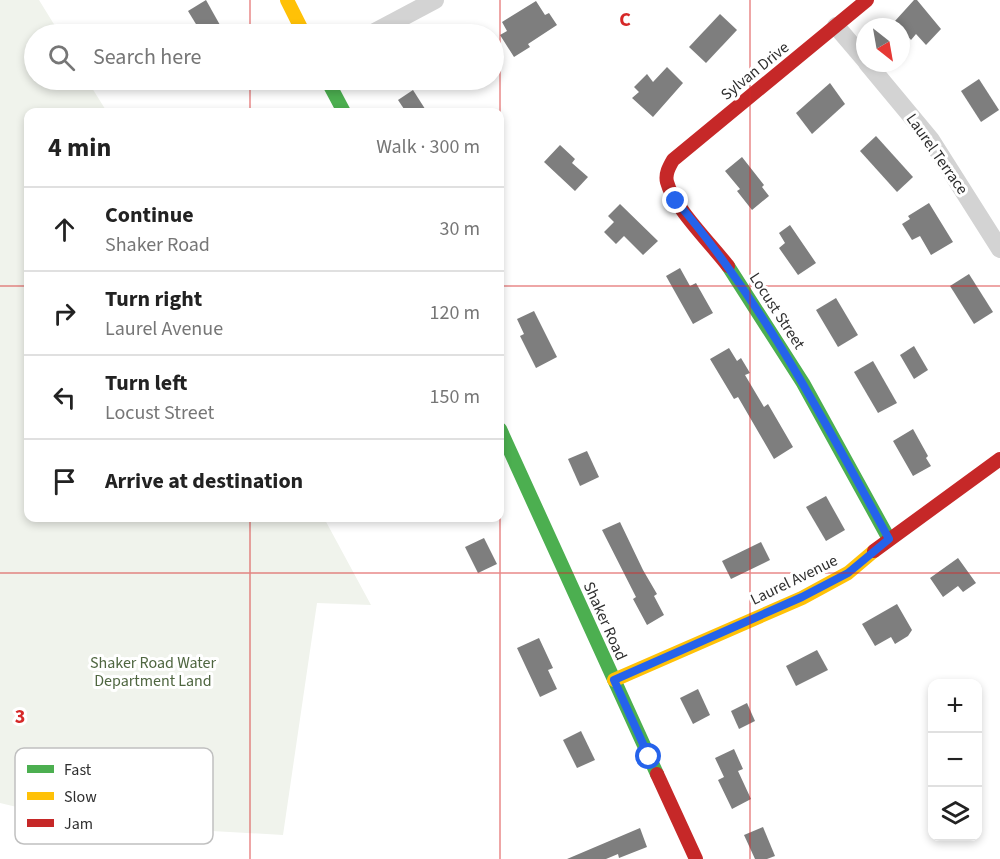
<!DOCTYPE html>
<meta charset="utf-8">
<style>
:root{--surface:#fff;--page:#f6f6f6;--text:#222;--muted:#767676;--line:#e0e0e0}
body{margin:0;font-family:"Source Sans 3",sans-serif;background:var(--page);color:var(--text)}
.controls{position:absolute;right:18px;bottom:18px;display:grid;overflow:hidden;border-radius:12px;box-shadow:0 3px 9px #0003}
.controls button{width:54px;height:54px;display:grid;place-items:center;padding:0;border:0;border-bottom:2px solid var(--line);background:var(--surface);color:var(--text);font:30px sans-serif}
.compass{position:absolute;left:856px;top:18px;width:54px;height:54px;border-radius:50%;background:var(--surface);box-shadow:0 3px 9px #0003;rotate:149deg}
.stop{position:absolute;width:18px;height:18px;margin:-14px;border:4px solid #2563eb;border-radius:50%;background:#fff}
.stop.end{background:#2563eb;border-color:#fff;box-shadow:0 2px 6px #0008}
.list{margin:0;padding:0;list-style:none}
h2{display:flex;justify-content:space-between;align-items:center;height:78px;margin:0;padding:0 24px;font-size:26px}
h2 small{font-size:20px;font-weight:400;color:var(--muted)}
.list li{display:grid;grid-template-columns:39px 1fr auto;gap:18px;align-items:center;box-sizing:border-box;height:84px;padding:0 24px;border-top:2px solid var(--line)}
.list b{display:block;font-size:22px;white-space:nowrap}
.list p{margin:0;font-size:20px;white-space:nowrap;color:var(--muted)}
.list em{font-size:20px;font-style:normal;color:var(--muted)}
.icon{flex:none;width:33px;height:33px;fill:none;stroke:currentColor;stroke-width:2;stroke-linecap:round;stroke-linejoin:round}
.map{position:relative;flex:none;width:1000px;height:859px;overflow:hidden}
.search{position:absolute;background:var(--surface);box-shadow:0 3px 9px #0003;left:24px;top:24px;width:480px;height:66px;display:flex;align-items:center;gap:15px;box-sizing:border-box;padding:0 21px;border-radius:33px;color:var(--muted);font-size:22px}
.panel{position:absolute;background:var(--surface);box-shadow:0 3px 9px #0003;left:24px;top:108px;width:480px;height:414px;border-radius:12px}
.map>svg:first-child{display:block}
.green{fill:#f0f3ec}
.building{fill:#7e7e7e}
.lines{fill:none;stroke-linecap:round;stroke-linejoin:round}
.street{stroke:#d3d3d3;stroke-width:18}
.fast{stroke:#4caf50;stroke-width:14}
.slow{stroke:#ffc107;stroke-width:14}
.jam{stroke:#c62828;stroke-width:14}
.route{stroke:#2563eb;stroke-width:8}
.grid{fill:none;stroke:#d62828;stroke-width:1.5;stroke-opacity:0.55}
.labels{text-anchor:middle;dominant-baseline:central;stroke-width:6;stroke-linejoin:round;paint-order:stroke}
.street-label{font-size:16px;fill:#2e2e2e;stroke:#fff}
.park-label{font-size:16px;fill:#4f6640;stroke:#fff}
.key{fill:#fff;stroke:#c0c0c0;stroke-width:1.5}
.key-label{font-size:16px;fill:#2e2e2e}
.grid-label{font-size:20px;text-anchor:middle;font-weight:bold;fill:#d62828;stroke:#fff;stroke-width:6;stroke-linejoin:round;paint-order:stroke}
</style>
<div class="map">
<svg width="1000" height="859" viewBox="0 0 1000 859">
<rect width="100%" height="100%" fill="#fff"/>
<path class="green" d="M0,0H39L60,34H34V80H87L107,112H28V518H324L371,605L317,603L283,835L88,824L0,803Z"/>
<g class="building">
<path d="M206,0L225,34H202L188,11Z"/>
<path d="M914,0H917L941,29L926,45L916,34L911,40L895,21Z"/>
<path d="M536,1L545,15L549,13L557,25L528,44L530,47L514,57L500,35L507,31L502,22Z"/>
<path d="M720,14L737,30L706,63L689,47Z"/>
<path d="M667,67L683,83L653,117L632,98L639,92L634,87L647,74L653,82Z"/>
<path d="M979,79L999,110L981,122L961,91Z"/>
<path d="M830,83L845,104L812,134L796,113Z"/>
<path d="M413,90L427,112H406L398,100Z"/>
<path d="M876,136L913,177L897,192L860,151Z"/>
<path d="M560,145L575,159L572,163L588,177L575,191L544,162Z"/>
<path d="M742,157L764,185L762,187L769,196L752,210L737,191L740,189L725,171Z"/>
<path d="M929,203L953,242L931,255L920,236L912,240L902,224L910,219L908,216Z"/>
<path d="M620,204L658,241L643,255L624,236L616,244L604,232L614,222L608,216Z"/>
<path d="M790,225L816,263L798,275L779,248L785,243L779,233Z"/>
<path d="M680,268L690,286L696,283L713,313L693,324L666,276Z"/>
<path d="M969,274L993,312L974,324L950,286Z"/>
<path d="M836,298L858,335L838,347L816,310Z"/>
<path d="M534,311L557,357L536,368L520,336L524,334L517,319Z"/>
<path d="M914,346L928,370L914,379L900,355Z"/>
<path d="M729,348L737,361L741,358L750,373L745,375L764,407L768,404L793,447L774,459L738,397L734,399L710,359Z"/>
<path d="M873,361L897,403L878,413L854,372Z"/>
<path d="M913,429L928,456L926,458L931,466L913,476L893,441Z"/>
<path d="M587,451L599,477L580,486L568,459Z"/>
<path d="M826,496L845,530L826,541L806,507Z"/>
<path d="M620,522L643,570L657,594L654,596L664,615L647,625L633,599L636,597L602,530Z"/>
<path d="M484,538L497,564L478,573L465,547Z"/>
<path d="M761,542L770,560L731,579L722,561Z"/>
<path d="M958,558L976,583L963,592L958,586L943,597L930,578Z"/>
<path d="M897,604L912,630L908,636L895,644L891,637L875,646L862,624Z"/>
<path d="M539,638L553,668L548,670L557,689L540,697L517,648Z"/>
<path d="M817,650L828,670L796,686L786,666Z"/>
<path d="M698,689L710,715L693,724L680,698Z"/>
<path d="M747,703L755,721L739,729L731,711Z"/>
<path d="M581,731L595,760L577,768L563,740Z"/>
<path d="M734,749L743,769L738,771L751,799L732,809L718,780L724,777L715,758Z"/>
<path d="M763,827L775,856L767,859H755L744,835Z"/>
<path d="M640,828L647,847L619,858L618,854L606,859H567Z"/>
</g>
<g class="lines">
<g class="street">
<path d="M836,26L865,60"/>
<path d="M371,34L435,0"/>
<path d="M867,63L931,140L1000,249"/>
</g>
<g class="fast">
<path d="M327,80L344,112"/>
<path d="M728,266L803,383L889,539"/>
<path d="M500,429L657,774"/>
</g>
<g class="slow">
<path d="M287,0L304,34"/>
<path d="M614,680L802,598L848,573L874,551"/>
</g>
<g class="jam">
<path d="M728,266C712,245 673,206 667,182C665,174 669,167 673,160L867,0"/>
<path d="M874,551L1000,459"/>
<path d="M657,774L696,859"/>
</g>
</g>
<g class="lines">
<path class="route" d="M649,757L614,680L802,597L848,573L889,539C825,422 763,302 676,201"/>
</g>
<path class="grid" d="M250,0V34M500,0V859M750,0V859M250,80V112M0,286H28M500,286H1000M250,518V859M0,573H1000"/>
<g class="labels">
<g class="street-label">
<text transform="translate(755 71) rotate(-39)">Sylvan Drive</text>
<text transform="translate(937 154) rotate(55)">Laurel Terrace</text>
<text transform="translate(777 311) rotate(57)">Locust Street</text>
<text transform="translate(794 580) rotate(-26)">Laurel Avenue</text>
<text transform="translate(605 621) rotate(66)">Shaker Road</text>
</g>
<g class="park-label">
<text x="153" y="663">Shaker Road Water<tspan x="153" dy="18">Department Land</tspan></text>
</g>
</g>
<rect x="15" y="748" width="198" height="96" rx="9" class="key"/>
<rect x="27" y="765" width="27" height="8" fill="#4caf50"/>
<rect x="27" y="792" width="27" height="8" fill="#ffc107"/>
<rect x="27" y="819" width="27" height="8" fill="#c62828"/>
<g class="key-label">
<text x="64" y="775">Fast</text>
<text x="64" y="802">Slow</text>
<text x="64" y="829">Jam</text>
</g>
<g class="grid-label">
<text x="625" y="26">C</text>
<text x="20" y="723">3</text>
</g>
</svg>
<div class="controls">
<button>+</button>
<button>−</button>
<button><svg class="icon" aria-label="layers" viewBox="0 0 24 24"><path d="M12 4l9 5-9 5-9-5zM3 14l9 5 9-5"/></svg></button>
</div>
<svg class="compass" viewBox="-18 -18 36 36"><path d="M0-13l5 13h-10z" fill="#e53935"/><path d="M0 13l5-13h-10z" fill="#767676"/></svg>
<div class="stop" style="left:649px;top:757px"></div>
<div class="stop end" style="left:676px;top:201px"></div>
<div class="search"><svg class="icon" aria-label="search" viewBox="0 0 24 24"><circle cx="10" cy="10" r="6"/><path d="M15 15l6 6"/></svg>Search here</div>
<section class="panel">
<h2>4 min<small>Walk · 300 m</small></h2>
<ul class="list">
<li><svg class="icon" aria-label="ahead" viewBox="0 0 24 24"><path d="M12 20V5M6 11l6-6 6 6"/></svg><div><b>Continue</b><p>Shaker Road</p></div><em>30 m</em></li>
<li><svg class="icon" aria-label="right" viewBox="0 0 24 24"><path d="M7 20v-9h11M14 6l5 5-5 5"/></svg><div><b>Turn right</b><p>Laurel Avenue</p></div><em>120 m</em></li>
<li><svg class="icon" aria-label="left" viewBox="0 0 24 24"><path d="M17 20v-9H6M10 6l-5 5 5 5"/></svg><div><b>Turn left</b><p>Locust Street</p></div><em>150 m</em></li>
<li><svg class="icon" aria-label="arrive" viewBox="0 0 24 24"><path d="M6 21V4h12l-3 4 3 4H6"/></svg><div><b>Arrive at destination</b></div></li>
</ul>
</section>
</div>
